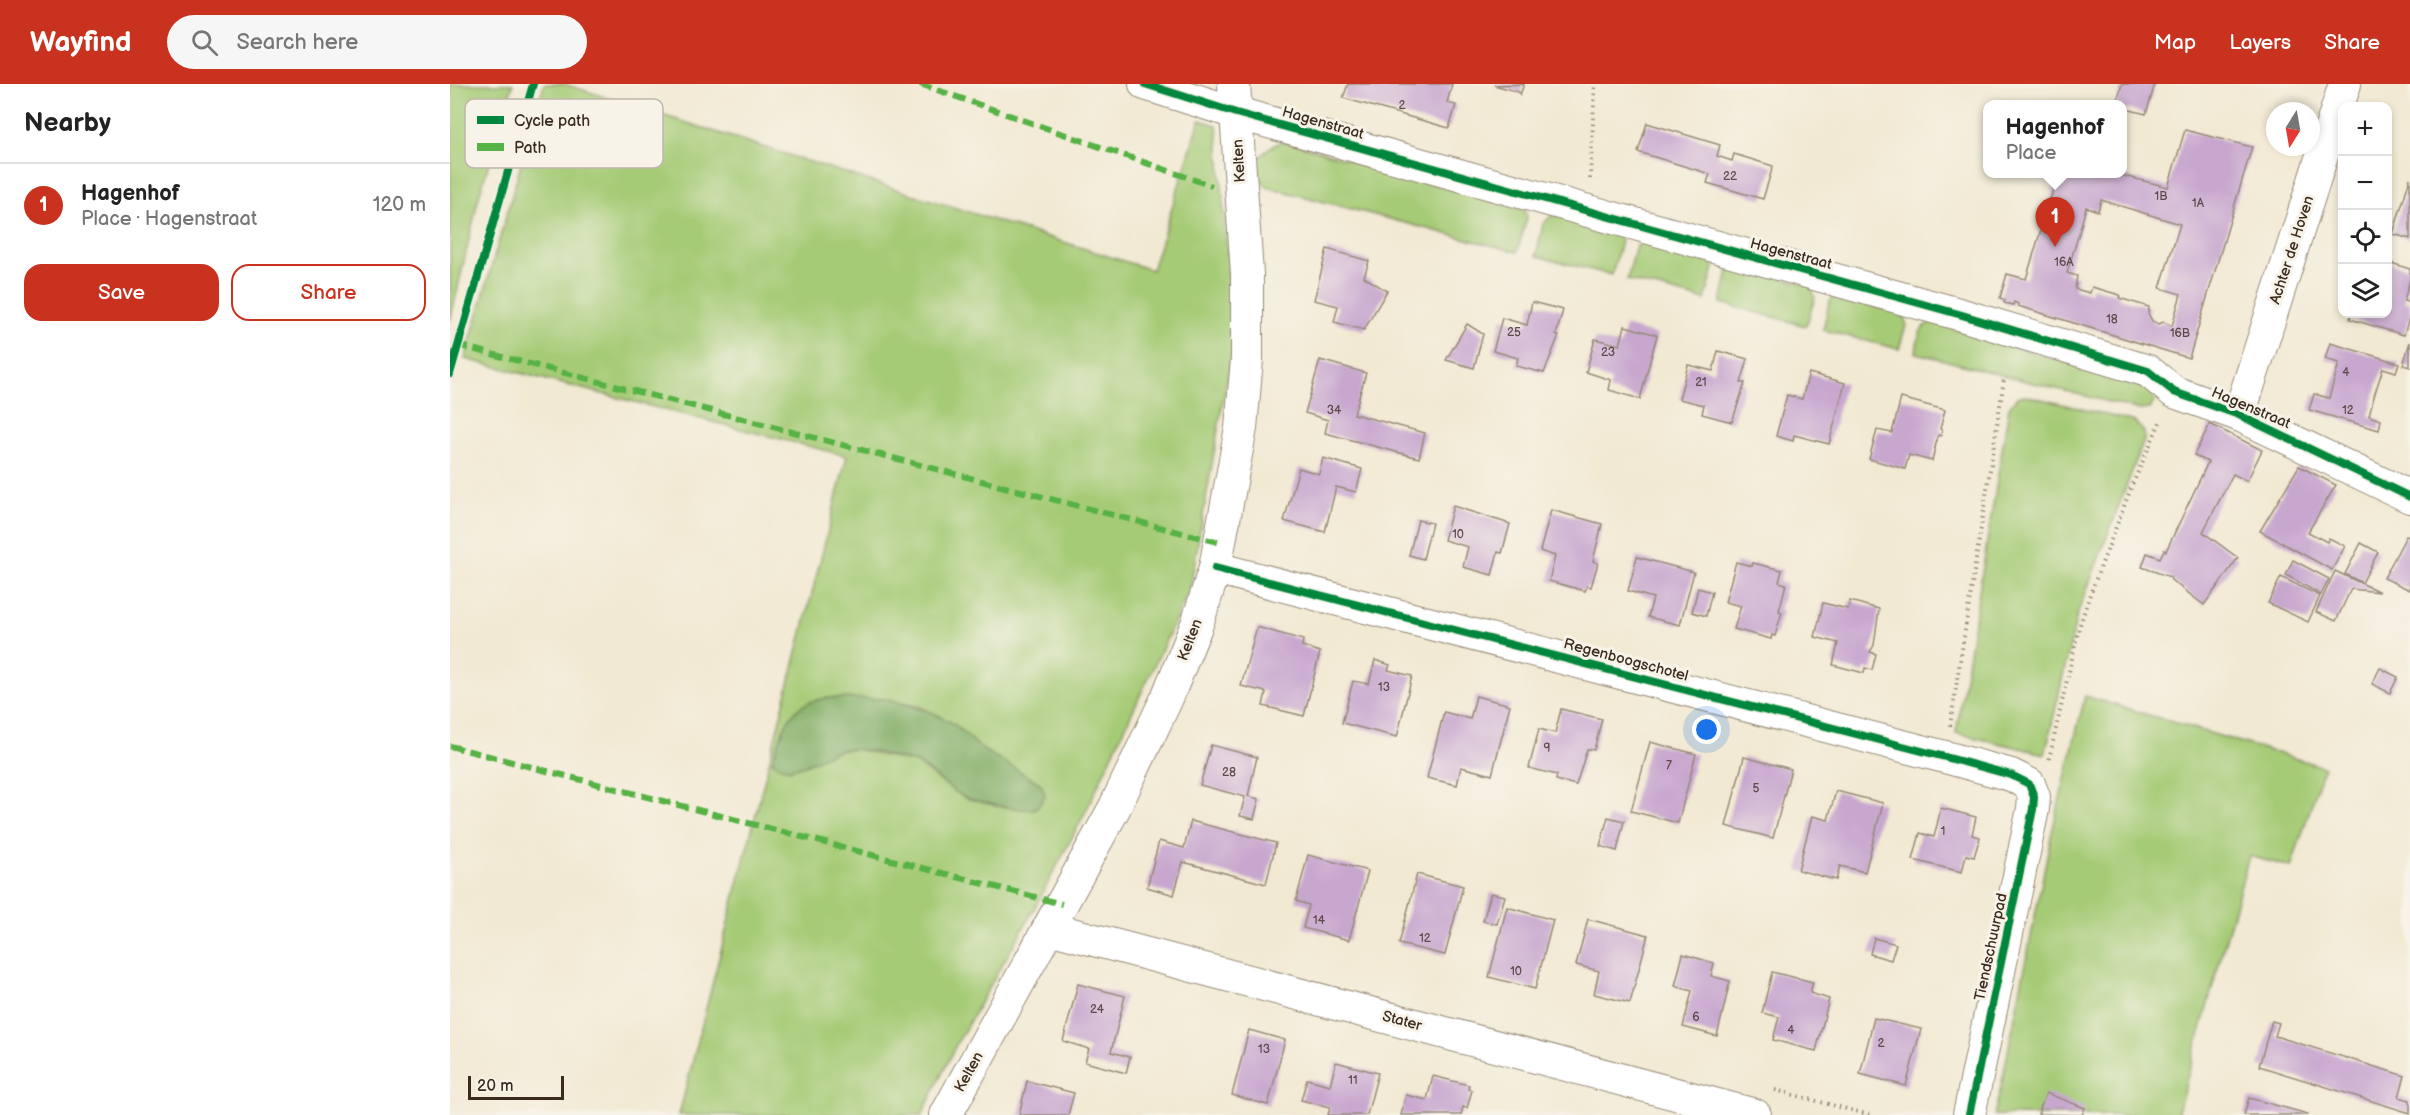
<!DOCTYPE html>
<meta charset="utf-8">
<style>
:root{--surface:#fff;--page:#f6f6f6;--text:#222;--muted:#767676;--line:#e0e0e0;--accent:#c8321e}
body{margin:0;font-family:"Balsamiq Sans",sans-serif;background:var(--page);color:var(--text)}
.controls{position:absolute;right:18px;top:18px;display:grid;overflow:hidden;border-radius:12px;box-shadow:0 3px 9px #0003}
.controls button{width:54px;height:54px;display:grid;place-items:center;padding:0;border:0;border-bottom:2px solid var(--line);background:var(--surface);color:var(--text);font:30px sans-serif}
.compass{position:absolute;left:1816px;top:18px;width:54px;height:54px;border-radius:50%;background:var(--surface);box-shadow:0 3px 9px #0003;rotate:191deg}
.scale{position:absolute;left:18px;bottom:15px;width:96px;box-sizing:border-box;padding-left:6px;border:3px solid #3b2a1e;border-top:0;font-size:16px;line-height:21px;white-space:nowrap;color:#3b2a1e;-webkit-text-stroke:4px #f7f3e8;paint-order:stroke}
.you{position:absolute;left:1257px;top:646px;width:21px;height:21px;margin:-15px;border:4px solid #fff;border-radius:50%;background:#1a73e8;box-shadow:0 0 0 9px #1a73e833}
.badge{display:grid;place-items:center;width:39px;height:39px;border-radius:50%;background:var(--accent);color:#fff;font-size:20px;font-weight:700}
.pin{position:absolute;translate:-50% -50px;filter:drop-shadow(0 2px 3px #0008)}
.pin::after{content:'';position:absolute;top:32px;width:21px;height:18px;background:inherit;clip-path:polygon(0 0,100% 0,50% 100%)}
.popup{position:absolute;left:1533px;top:16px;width:144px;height:78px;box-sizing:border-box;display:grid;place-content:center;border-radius:12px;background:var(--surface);filter:drop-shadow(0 2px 4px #0005);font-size:20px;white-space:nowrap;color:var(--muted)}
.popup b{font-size:22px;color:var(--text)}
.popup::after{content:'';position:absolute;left:50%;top:100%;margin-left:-12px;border:12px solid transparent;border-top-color:var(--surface)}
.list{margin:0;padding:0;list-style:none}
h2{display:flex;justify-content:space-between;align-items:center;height:78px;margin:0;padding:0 24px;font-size:26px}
h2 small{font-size:20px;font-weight:400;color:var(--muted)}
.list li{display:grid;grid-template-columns:39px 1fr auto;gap:18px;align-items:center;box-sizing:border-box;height:84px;padding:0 24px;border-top:2px solid var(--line)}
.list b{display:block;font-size:22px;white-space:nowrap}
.list p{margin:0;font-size:20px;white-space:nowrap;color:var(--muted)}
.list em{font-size:20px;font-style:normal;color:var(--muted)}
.actions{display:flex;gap:12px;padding:18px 24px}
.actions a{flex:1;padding:14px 0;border:2px solid var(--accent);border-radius:18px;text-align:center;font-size:21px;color:var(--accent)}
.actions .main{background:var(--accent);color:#fff}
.icon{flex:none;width:33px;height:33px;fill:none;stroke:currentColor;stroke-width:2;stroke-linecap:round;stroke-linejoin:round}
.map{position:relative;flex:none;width:1960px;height:1031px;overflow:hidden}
header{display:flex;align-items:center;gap:36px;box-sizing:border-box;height:84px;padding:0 30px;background:var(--accent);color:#fff}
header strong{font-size:28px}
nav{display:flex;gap:33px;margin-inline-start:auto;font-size:21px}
.search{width:420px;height:54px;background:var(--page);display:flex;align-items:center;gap:15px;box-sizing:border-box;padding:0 21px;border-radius:33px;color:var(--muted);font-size:22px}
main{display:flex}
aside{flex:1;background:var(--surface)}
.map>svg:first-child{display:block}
.green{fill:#a6cb76;stroke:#707a4a;stroke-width:1.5;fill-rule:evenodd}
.forest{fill:#84af67;stroke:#606c42;stroke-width:1.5}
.building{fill:#c8a7cf;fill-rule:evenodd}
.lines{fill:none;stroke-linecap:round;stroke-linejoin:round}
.minor-casing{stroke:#968a78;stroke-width:34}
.path{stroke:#968a78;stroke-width:4;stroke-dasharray:1.5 4.5;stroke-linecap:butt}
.minor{stroke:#fff;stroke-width:32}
.quiet{stroke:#57b245;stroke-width:6;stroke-dasharray:12 6;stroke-linecap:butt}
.cycleway-casing{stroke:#f7f3e8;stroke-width:11}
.cycleway{stroke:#00873e;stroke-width:8}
.labels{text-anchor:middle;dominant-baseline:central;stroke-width:6;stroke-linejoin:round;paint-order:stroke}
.number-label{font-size:12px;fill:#5e494a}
.street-label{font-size:15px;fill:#3b2a1e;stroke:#f7f3e8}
.key{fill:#f7f3e8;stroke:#bfb7ab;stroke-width:1.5}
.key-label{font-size:16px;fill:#3b2a1e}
</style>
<header>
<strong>Wayfind</strong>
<div class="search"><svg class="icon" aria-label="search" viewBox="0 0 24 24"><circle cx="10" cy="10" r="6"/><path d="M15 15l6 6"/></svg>Search here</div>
<nav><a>Map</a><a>Layers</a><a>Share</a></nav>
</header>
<main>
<aside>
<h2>Nearby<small></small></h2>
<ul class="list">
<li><span class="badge">1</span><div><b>Hagenhof</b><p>Place · Hagenstraat</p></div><em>120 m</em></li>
</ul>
<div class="actions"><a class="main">Save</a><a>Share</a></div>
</aside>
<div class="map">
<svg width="1960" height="1031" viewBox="0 0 1960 1031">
<rect width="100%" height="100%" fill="#f7f3e8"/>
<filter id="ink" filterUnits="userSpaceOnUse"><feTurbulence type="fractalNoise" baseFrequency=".0167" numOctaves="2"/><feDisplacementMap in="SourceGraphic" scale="12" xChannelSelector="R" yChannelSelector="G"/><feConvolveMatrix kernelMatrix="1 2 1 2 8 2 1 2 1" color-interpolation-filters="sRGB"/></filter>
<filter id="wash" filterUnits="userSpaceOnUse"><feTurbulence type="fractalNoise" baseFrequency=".008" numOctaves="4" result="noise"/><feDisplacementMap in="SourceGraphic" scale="24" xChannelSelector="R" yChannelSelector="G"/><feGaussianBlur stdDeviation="1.35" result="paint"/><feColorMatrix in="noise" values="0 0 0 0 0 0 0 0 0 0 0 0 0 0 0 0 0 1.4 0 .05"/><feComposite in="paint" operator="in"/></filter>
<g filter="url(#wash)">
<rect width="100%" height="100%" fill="#f2e9d3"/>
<g class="green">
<path d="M0,0H63L29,112L0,238Z"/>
<path d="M94,0H114L702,186L750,36L767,41L784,255L740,505L634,731L583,827L506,961L472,1031H229L397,372L15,275ZM379,614L435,615L470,623L488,631L504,640L533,666L591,700L584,725L544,722L542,719L513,713L465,679L405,665L386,667L340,686L322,678C334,645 337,618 379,614Z"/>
<path d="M834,57L1075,126L1077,134L1067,168L817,103C796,83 812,64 834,57Z"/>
<path d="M1103,130L1168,150L1171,157L1162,191L1086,172L1093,140Z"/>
<path d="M1192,158L1262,176L1264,184L1255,216L1177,196L1186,162Z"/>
<path d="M1285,181L1361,202L1365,214L1356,242L1271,219L1278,187Z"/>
<path d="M1384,211L1449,228L1455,234L1456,241L1449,265L1373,246L1379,219Z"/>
<path d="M1484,238L1698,304L1705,317L1699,325L1690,326L1466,269C1468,255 1468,241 1484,238Z"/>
<path d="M1575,311L1685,338L1694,348V356L1627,531L1595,670L1506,649L1559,323L1567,313Z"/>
<path d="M1635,612L1874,683L1841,783L1799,772L1727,1031H1544L1551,1003L1601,752Z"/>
</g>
<path class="forest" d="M378,614L435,615L479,627L504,640L533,666L591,700L595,711C593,716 590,722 584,725C574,728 521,717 512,712C496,704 479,683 463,678C442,673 416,663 395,665C370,668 346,697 322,678C334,645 337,618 378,614Z"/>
<g id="blocks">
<g class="building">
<path d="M898,0H1002L997,19L1006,21L999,44L893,14Z"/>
<path d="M1074,0L1070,11L1069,8L1044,1Z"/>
<path d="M1672,0H1705L1696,30L1672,24V21H1666Z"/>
<path d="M1197,39L1270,61L1267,72L1282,77L1284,70L1323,82L1313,115L1257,99L1260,90L1188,68Z"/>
<path d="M1735,46L1802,63L1739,274L1568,222V220L1564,218L1563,221L1554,219L1555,216L1550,214L1557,190L1576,195L1608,90H1666L1718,103ZM1651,116L1730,140L1710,204L1731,210L1722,242L1714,238L1708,240L1702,237L1698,229L1699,223L1669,214L1670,211L1642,203L1640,209L1625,205L1627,192L1617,189L1629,149L1636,123L1648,127Z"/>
<path d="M1960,94V155L1943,150Z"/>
<path d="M877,165L919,177L914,193L937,207L914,246L884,238L888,222L864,216Z"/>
<path d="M1938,178L1960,185V195L1954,217L1960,219V230L1954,251L1900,235L1901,230H1938Z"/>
<path d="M1082,218L1113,226L1106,251L1109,252L1107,256L1094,289L1066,282L1068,274L1043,267L1052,234L1077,241Z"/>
<path d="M1017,240L1033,250L1024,284L996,276Z"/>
<path d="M1175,242L1207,251L1190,315L1159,306L1161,296L1136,288L1145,255L1170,261Z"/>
<path d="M1960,258V283L1953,281Z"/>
<path d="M1880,259L1949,279L1946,288L1933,284L1925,309L1919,332L1931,336L1929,346L1859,326L1864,310L1879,314L1889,279L1875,275Z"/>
<path d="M1268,267L1298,275L1291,299H1295L1282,338L1252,330L1254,321L1229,315L1238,281L1263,287Z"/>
<path d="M870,276L916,289L904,330L975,349L969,374L875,349L878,336L855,329Z"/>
<path d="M1359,289L1395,299L1379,360L1344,351L1343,357L1326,352L1337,311L1352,315Z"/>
<path d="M1451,314L1495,326L1490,345L1492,346L1491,352L1488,351L1482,377L1459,371L1455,385L1419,375L1427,346L1442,349Z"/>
<path d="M1760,340L1812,366L1797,397L1783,390L1753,448L1788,474L1754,521L1721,496L1720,493L1692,483L1697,469L1710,474L1714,466L1716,467L1758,378L1744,371Z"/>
<path d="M873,374L912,385L906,408L886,403L875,448L834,437L849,384L869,390Z"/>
<path d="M1849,382L1886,401L1858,448L1877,458L1879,454L1895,462L1882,486L1810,447Z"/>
<path d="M1003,422L1060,440L1052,469L1048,468L1042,491L1013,483L1018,463L994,456Z"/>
<path d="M1101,426L1152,440L1143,477L1148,479L1141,503L1137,502L1135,507L1099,497L1105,472L1090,467Z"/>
<path d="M968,436L982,439L973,475L959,471Z"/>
<path d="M1956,452L1960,453V506L1934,494Z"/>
<path d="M1911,459L1928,468L1912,499L1895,490Z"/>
<path d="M1187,473L1244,488L1230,541L1198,533L1203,514L1178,507Z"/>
<path d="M1843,476L1879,495L1871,511L1836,491Z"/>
<path d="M1286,478L1302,482L1303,479L1332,486L1329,498L1336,500L1329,527L1332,528L1325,552L1322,551L1321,555L1284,545L1291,522L1275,518Z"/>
<path d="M1885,487L1930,508L1901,505L1886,537L1866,528Z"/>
<path d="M1831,493L1870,512L1858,538L1818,519Z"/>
<path d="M1248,504L1262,508L1256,532L1242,528Z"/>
<path d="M1400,517L1429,525L1424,561L1420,568L1426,570L1422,586L1415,584L1414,589L1383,581L1388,559L1365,553L1373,519L1398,525Z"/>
<path d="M807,543L853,556L852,562L870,568L854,632L813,622L816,608L791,602Z"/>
<path d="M925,576L940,581L938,586L962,592L947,653L892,639L903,597L919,600Z"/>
<path d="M1930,584L1948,593L1940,609L1922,600Z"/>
<path d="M1026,612L1060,621L1042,691L1011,683L1007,701L977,694L994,628L1020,635Z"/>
<path d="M1111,625L1152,635L1144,666L1137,665L1126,701L1106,696L1107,691L1079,684L1089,645L1105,649Z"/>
<path d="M1200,658L1246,670L1228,739L1181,727Z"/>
<path d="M761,661L807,673L798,712L809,715L804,735L790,732L795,713L750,701Z"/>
<path d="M1294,673L1341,685L1323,754L1276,742Z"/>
<path d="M1386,707L1433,719L1415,788L1390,782L1386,796L1348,786L1362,732L1378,736Z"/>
<path d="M1491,724L1526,733L1522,751L1530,753L1524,773L1516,771L1512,788L1463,776L1470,749L1484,753Z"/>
<path d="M1158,733L1174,737L1167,767L1150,762Z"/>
<path d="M741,737L826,759L816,800L733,778L724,811L697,803L709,757L734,764Z"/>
<path d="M858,771L918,787L899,856L853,844L859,821L846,817Z"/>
<path d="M967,790L1013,802L995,871L949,860Z"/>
<path d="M1041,809L1055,812L1047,840L1033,837Z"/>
<path d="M1057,823L1103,836L1085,905L1039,893Z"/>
<path d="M1138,835L1198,851L1180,919L1144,910L1149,887L1126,881Z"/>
<path d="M1424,854L1446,860L1441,876L1420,870Z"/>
<path d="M1233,870L1264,879L1261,892L1280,897L1267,952L1233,943L1242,907L1225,902Z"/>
<path d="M1322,888L1363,898L1360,909L1379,915L1366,967L1323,956L1329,933L1312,929Z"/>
<path d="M628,900L675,912L661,968L680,973L676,989L635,978L639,965L613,957Z"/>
<path d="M1424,934L1471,945L1456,1002L1410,990Z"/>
<path d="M1822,937L1829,939L1825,952L1955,992L1949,1013L1960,1016V1029L1809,982Z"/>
<path d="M799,946L835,956L818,1021L782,1011Z"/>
<path d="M886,978L928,989L917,1031H878L880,1023L851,1016L857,995L880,1001Z"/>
<path d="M983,992L1019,1001L1018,1005L1022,1006L1017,1024L1013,1023L1011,1031H951L956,1011L977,1016Z"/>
<path d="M577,997L624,1009L618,1031H569Z"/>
<path d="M1596,1009L1635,1024L1632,1031L1588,1030Z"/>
<path d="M1799,1014L1858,1030V1031H1794Z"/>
</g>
</g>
</g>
<g filter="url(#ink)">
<use href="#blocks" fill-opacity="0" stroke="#968a78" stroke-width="1.5"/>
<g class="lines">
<g class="minor-casing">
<g id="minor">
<path d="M695,0L786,29L1512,231L1698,287L1724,308L1789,331L1960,413"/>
<path d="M1789,331L1895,0"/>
<path d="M765,484L1495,673L1561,691L1579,700L1584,713L1583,725L1519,1031"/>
<path d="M599,844L1305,1031"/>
<path d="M496,1031L665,723L717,614L747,540L765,484L791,344L797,275V190L784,0"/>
</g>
</g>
<g class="path">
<path d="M1140,95L1145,0"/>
<path d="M1500,642L1554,296"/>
<path d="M1599,675L1629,544L1639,513L1683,399L1711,336"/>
<path d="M1325,1006L1420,1031"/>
</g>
<use href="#minor" class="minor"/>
<g class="quiet">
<path d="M470,0L762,102"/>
<path d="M7,261L771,459"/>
<path d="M0,662L612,820"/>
</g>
<g class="cycleway-casing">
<g id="cycleway">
<path d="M695,0L786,29L1512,231L1698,287L1724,308L1789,331L1960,413"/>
<path d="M0,290L83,0"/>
<path d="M765,484L1495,673L1561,691L1579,700L1584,713L1583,725L1519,1031"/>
</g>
</g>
<use href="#cycleway" class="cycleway"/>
</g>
</g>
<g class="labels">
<g class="number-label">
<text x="952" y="21">2</text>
<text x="1280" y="92">22</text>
<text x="1711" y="112">1B</text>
<text x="1748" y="119">1A</text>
<text x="1614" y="178">16A</text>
<text x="1662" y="235">18</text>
<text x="1064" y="248">25</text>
<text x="1730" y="249">16B</text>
<text x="1158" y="268">23</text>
<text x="1896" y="288">4</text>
<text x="1251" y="298">21</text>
<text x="884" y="326">34</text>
<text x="1898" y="326">12</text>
<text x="1008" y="450">10</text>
<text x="934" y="603">13</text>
<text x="1097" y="664">9</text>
<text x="1219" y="681">7</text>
<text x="779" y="688">28</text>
<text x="1306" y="704">5</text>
<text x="1493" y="747">1</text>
<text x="869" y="836">14</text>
<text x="975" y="854">12</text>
<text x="1066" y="887">10</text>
<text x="647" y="925">24</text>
<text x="1246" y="933">6</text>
<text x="1341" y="946">4</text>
<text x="1431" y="959">2</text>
<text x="814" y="965">13</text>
<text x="903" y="996">11</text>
</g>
<g class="street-label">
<text transform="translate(873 39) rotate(16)">Hagenstraat</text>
<text transform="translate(789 77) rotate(-93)">Kelten</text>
<text transform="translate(1842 166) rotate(-72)">Achter de Hoven</text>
<text transform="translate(1341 170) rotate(15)">Hagenstraat</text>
<text transform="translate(1801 324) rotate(23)">Hagenstraat</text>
<text transform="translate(740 556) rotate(-69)">Kelten</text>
<text transform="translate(1176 576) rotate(15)">Regenboogschotel</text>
<text transform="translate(1541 863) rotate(-78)">Tiendschuurpad</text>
<text transform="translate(952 937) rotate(15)">Stater</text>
<text transform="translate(519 988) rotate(-61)">Kelten</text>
</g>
</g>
<rect x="15" y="15" width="198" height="69" rx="9" class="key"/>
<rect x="27" y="32" width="27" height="8" fill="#00873e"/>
<rect x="27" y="59" width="27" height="8" fill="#57b245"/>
<g class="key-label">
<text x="64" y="42">Cycle path</text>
<text x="64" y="69">Path</text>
</g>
</svg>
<div class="controls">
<button>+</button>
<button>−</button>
<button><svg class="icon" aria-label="locate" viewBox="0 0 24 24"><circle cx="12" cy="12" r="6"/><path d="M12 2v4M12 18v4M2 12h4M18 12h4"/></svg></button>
<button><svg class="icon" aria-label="layers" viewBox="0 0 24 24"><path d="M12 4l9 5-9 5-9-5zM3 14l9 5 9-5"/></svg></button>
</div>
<svg class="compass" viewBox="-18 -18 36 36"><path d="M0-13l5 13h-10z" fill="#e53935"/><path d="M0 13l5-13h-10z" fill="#767676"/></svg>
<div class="scale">20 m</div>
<div class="you"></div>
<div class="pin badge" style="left:1605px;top:163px">1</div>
<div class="popup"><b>Hagenhof</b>Place</div>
</div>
</main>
